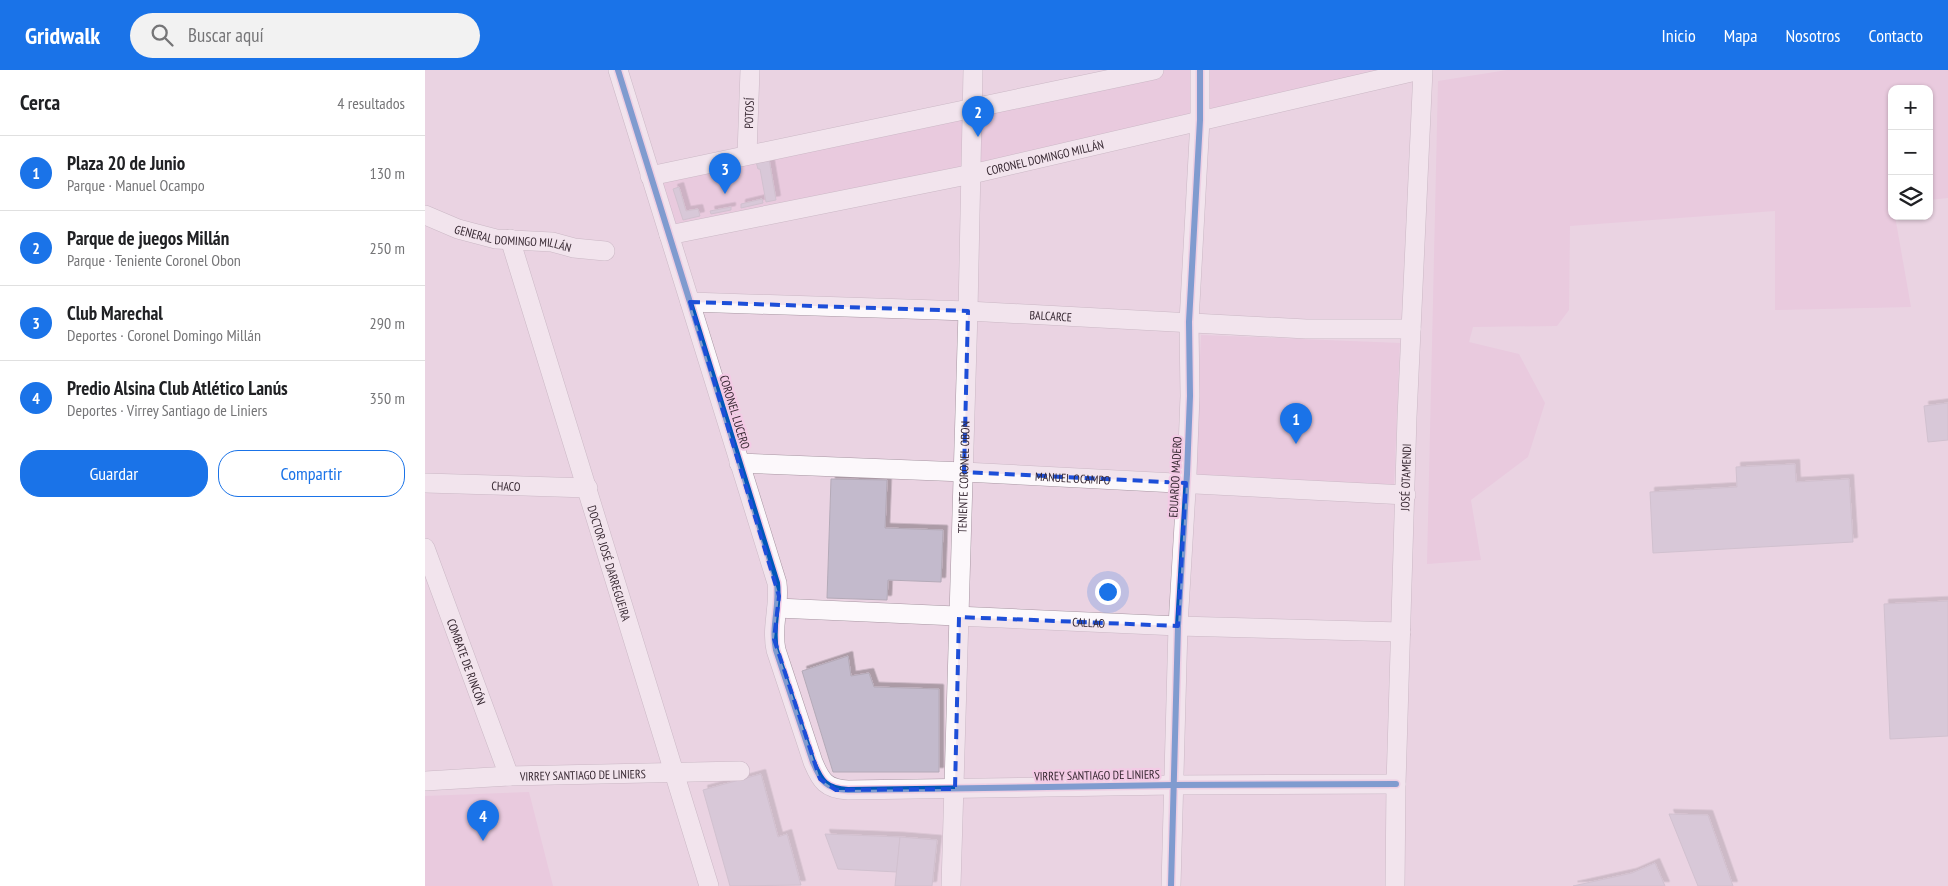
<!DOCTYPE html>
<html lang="es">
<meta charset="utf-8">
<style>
:root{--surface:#fff;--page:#f2f2f2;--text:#202124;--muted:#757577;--line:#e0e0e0;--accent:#1a73e8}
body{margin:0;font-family:"PT Sans Narrow",sans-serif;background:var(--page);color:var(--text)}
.controls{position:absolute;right:15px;top:15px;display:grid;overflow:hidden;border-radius:10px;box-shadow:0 1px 4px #0004}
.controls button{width:45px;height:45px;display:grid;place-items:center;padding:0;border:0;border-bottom:1px solid var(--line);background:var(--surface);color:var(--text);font:25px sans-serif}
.you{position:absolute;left:682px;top:521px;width:18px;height:18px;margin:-12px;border:4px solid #fff;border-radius:50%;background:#1a73e8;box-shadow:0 0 0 8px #1a73e833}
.badge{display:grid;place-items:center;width:32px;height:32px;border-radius:50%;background:var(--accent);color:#fff;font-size:16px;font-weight:700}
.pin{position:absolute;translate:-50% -41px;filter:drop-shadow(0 1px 2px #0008)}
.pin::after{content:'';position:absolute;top:26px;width:18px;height:15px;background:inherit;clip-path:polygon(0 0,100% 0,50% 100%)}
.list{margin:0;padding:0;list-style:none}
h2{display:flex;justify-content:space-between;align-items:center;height:65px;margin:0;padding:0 20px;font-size:21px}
h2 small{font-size:16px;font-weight:400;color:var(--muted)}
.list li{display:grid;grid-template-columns:32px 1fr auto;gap:15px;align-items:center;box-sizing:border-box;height:75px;padding:0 20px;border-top:1px solid var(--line)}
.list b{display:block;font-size:19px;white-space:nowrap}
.list p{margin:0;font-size:16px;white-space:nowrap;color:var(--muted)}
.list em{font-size:16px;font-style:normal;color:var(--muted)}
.actions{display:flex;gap:10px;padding:15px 20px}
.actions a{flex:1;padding:11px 0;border:1px solid var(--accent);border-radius:20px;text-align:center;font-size:18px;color:var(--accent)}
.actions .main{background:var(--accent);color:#fff}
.icon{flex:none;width:28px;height:28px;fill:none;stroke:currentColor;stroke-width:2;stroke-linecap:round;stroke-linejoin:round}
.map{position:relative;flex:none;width:1523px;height:816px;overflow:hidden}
header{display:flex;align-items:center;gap:30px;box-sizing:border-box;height:70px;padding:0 25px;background:var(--accent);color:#fff}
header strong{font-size:24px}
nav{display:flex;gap:28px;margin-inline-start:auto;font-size:18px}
.search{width:350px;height:45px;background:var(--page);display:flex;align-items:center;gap:12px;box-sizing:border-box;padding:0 18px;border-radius:28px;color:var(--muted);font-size:19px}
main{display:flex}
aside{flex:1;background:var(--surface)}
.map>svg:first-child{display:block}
.green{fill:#e9beda}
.building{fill:#c3bacc;stroke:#b4aab8;filter:url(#shadow)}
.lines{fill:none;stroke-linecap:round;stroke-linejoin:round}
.minor-casing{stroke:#a796a2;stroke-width:20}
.minor{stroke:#fcf8fb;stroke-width:19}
.cycleway-casing{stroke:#f3cae5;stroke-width:9}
.cycleway{stroke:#0057b8;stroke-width:6}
.marked{fill:none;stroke:#1d4ed8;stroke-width:4;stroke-dasharray:10 6;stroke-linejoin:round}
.labels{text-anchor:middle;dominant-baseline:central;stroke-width:4.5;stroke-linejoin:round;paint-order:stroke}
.street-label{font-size:12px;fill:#362731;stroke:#f3cae5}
</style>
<header>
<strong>Gridwalk</strong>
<div class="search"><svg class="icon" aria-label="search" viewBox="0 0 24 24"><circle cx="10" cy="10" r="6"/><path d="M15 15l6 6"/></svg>Buscar aquí</div>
<nav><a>Inicio</a><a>Mapa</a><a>Nosotros</a><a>Contacto</a></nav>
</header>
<main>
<aside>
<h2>Cerca<small>4 resultados</small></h2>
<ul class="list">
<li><span class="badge">1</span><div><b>Plaza 20 de Junio</b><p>Parque · Manuel Ocampo</p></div><em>130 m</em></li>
<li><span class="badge">2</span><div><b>Parque de juegos Millán</b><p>Parque · Teniente Coronel Obon</p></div><em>250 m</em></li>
<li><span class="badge">3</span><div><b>Club Marechal</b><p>Deportes · Coronel Domingo Millán</p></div><em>290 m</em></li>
<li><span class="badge">4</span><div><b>Predio Alsina Club Atlético Lanús</b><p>Deportes · Virrey Santiago de Liniers</p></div><em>350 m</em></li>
</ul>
<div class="actions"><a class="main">Guardar</a><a>Compartir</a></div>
</aside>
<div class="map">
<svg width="1523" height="816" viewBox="0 0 1523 816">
<defs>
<filter id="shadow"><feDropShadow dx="4.5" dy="-4.5" stdDeviation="0" flood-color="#0004"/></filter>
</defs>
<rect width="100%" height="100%" fill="#ead3e2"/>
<g class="green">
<path d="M729,0H995L244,165L225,106Z"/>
<path d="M1082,0H1523V128L1504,130V19H1467V146H1470L1486,237L1350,240V141L1145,156L1144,240L1132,256L1048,257L1044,272L1094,284L1120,333L1103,387L1046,430L1056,490L1002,494L1013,11Z"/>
<path d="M776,265L975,273L969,416L770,408Z"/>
<path d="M104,722L128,816H0V726Z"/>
</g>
<g class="building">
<path d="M344,89L351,130L341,132L335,99H333L331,92Z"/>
<path d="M254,117L261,141L273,139L275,146L258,150L248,119Z"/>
<path d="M337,129L338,133L316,138V134Z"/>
<path d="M306,137V140L286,144L285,141Z"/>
<path d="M1523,333V370L1503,372L1499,336Z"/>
<path d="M1370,394L1371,412L1424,409L1428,472L1228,483L1225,422L1312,417L1311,397Z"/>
<path d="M406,409L462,410L460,458L518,460L516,512L463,510L462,530L402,528Z"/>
<path d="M1523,531V666L1465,669L1459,534Z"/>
<path d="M423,586L426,606L444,603L449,617L514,619V702H408L377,601Z"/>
<path d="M336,704L353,767L362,764L376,815L305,816L278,720Z"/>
<path d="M1244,744L1283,745L1308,816H1273Z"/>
<path d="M400,764L475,767L472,802L413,799Z"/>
<path d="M475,767L512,770L507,816H470Z"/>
<path d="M1230,793L1240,816H1148L1207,803Z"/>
</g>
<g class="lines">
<g class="minor-casing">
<g id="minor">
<path d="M193,0L352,513C355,536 346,557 351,580L388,692C396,711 401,719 423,720L748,715L971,714"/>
<path id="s1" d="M322,85L325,0"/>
<path d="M225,106L729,0"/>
<path id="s2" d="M0,145L33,159L71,169L127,172L149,178L180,181"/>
<path id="s3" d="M244,165L547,104L995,0"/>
<path id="s4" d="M85,169L284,816"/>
<path id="s5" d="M265,232L543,241L881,259H986"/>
<path id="s6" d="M314,393L539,402L981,425"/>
<path id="s7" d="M0,413L163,418"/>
<path id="s8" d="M0,478L84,706"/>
<path id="s9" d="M352,538L753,556L976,562"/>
<path id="s10" d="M0,711L84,706L315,701"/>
<path id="s11" d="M526,816L543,241L548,0"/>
<path d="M746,816L753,556L762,404L765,326L764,252L775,50V0"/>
<path id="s12" d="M970,816L971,714L982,347L998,0"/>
</g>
</g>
<use href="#minor" class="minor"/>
<g class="cycleway-casing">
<g id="cycleway">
<path d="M193,0L352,513C355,536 346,557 351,580L388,692C396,711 401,719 423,720L748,715L971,714"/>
<path d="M746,816L753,556L762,404L765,326L764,252L775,50V0"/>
</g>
</g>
<use href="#cycleway" class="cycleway"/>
</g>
<path d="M0 0H1523V816H0ZM265,232L543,241L539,402L761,413L753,556L534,547L530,719L411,720L395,709L349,569L354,526Z" fill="#ead3e2" fill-opacity=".55" fill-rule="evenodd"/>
<path class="marked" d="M265,232L543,241L539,402L761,413L753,556L534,547L530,719L411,720L395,709L349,569L354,526Z"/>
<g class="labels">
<g class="street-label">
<text stroke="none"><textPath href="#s1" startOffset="42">POTOSÍ</textPath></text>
<text stroke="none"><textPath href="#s3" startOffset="384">CORONEL DOMINGO MILLÁN</textPath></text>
<text stroke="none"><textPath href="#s2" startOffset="92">GENERAL DOMINGO MILLÁN</textPath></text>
<text stroke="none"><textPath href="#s5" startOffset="361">BALCARCE</textPath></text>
<text transform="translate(310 342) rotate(73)">CORONEL LUCERO</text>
<text stroke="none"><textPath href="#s6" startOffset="334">MANUEL OCAMPO</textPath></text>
<text transform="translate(750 407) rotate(-87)">EDUARDO MADERO</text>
<text stroke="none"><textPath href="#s11" startOffset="409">TENIENTE CORONEL OBON</textPath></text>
<text stroke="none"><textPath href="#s12" startOffset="409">JOSÉ OTAMENDI</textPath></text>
<text stroke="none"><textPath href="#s7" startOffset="81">CHACO</textPath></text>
<text stroke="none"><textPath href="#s4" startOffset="339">DOCTOR JOSÉ DARREGUEIRA</textPath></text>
<text stroke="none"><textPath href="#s9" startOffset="312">CALLAO</textPath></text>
<text stroke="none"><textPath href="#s8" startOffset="121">COMBATE DE RINCÓN</textPath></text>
<text stroke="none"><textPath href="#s10" startOffset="158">VIRREY SANTIAGO DE LINIERS</textPath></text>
<text transform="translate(672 705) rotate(-1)">VIRREY SANTIAGO DE LINIERS</text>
</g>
</g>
</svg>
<div class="controls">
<button>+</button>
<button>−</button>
<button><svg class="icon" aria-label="layers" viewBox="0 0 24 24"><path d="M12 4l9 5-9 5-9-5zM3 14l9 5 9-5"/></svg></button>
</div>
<div class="you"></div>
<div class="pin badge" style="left:871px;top:374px">1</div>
<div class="pin badge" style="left:553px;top:67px">2</div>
<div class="pin badge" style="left:300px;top:124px">3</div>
<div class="pin badge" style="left:58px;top:771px">4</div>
</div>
</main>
